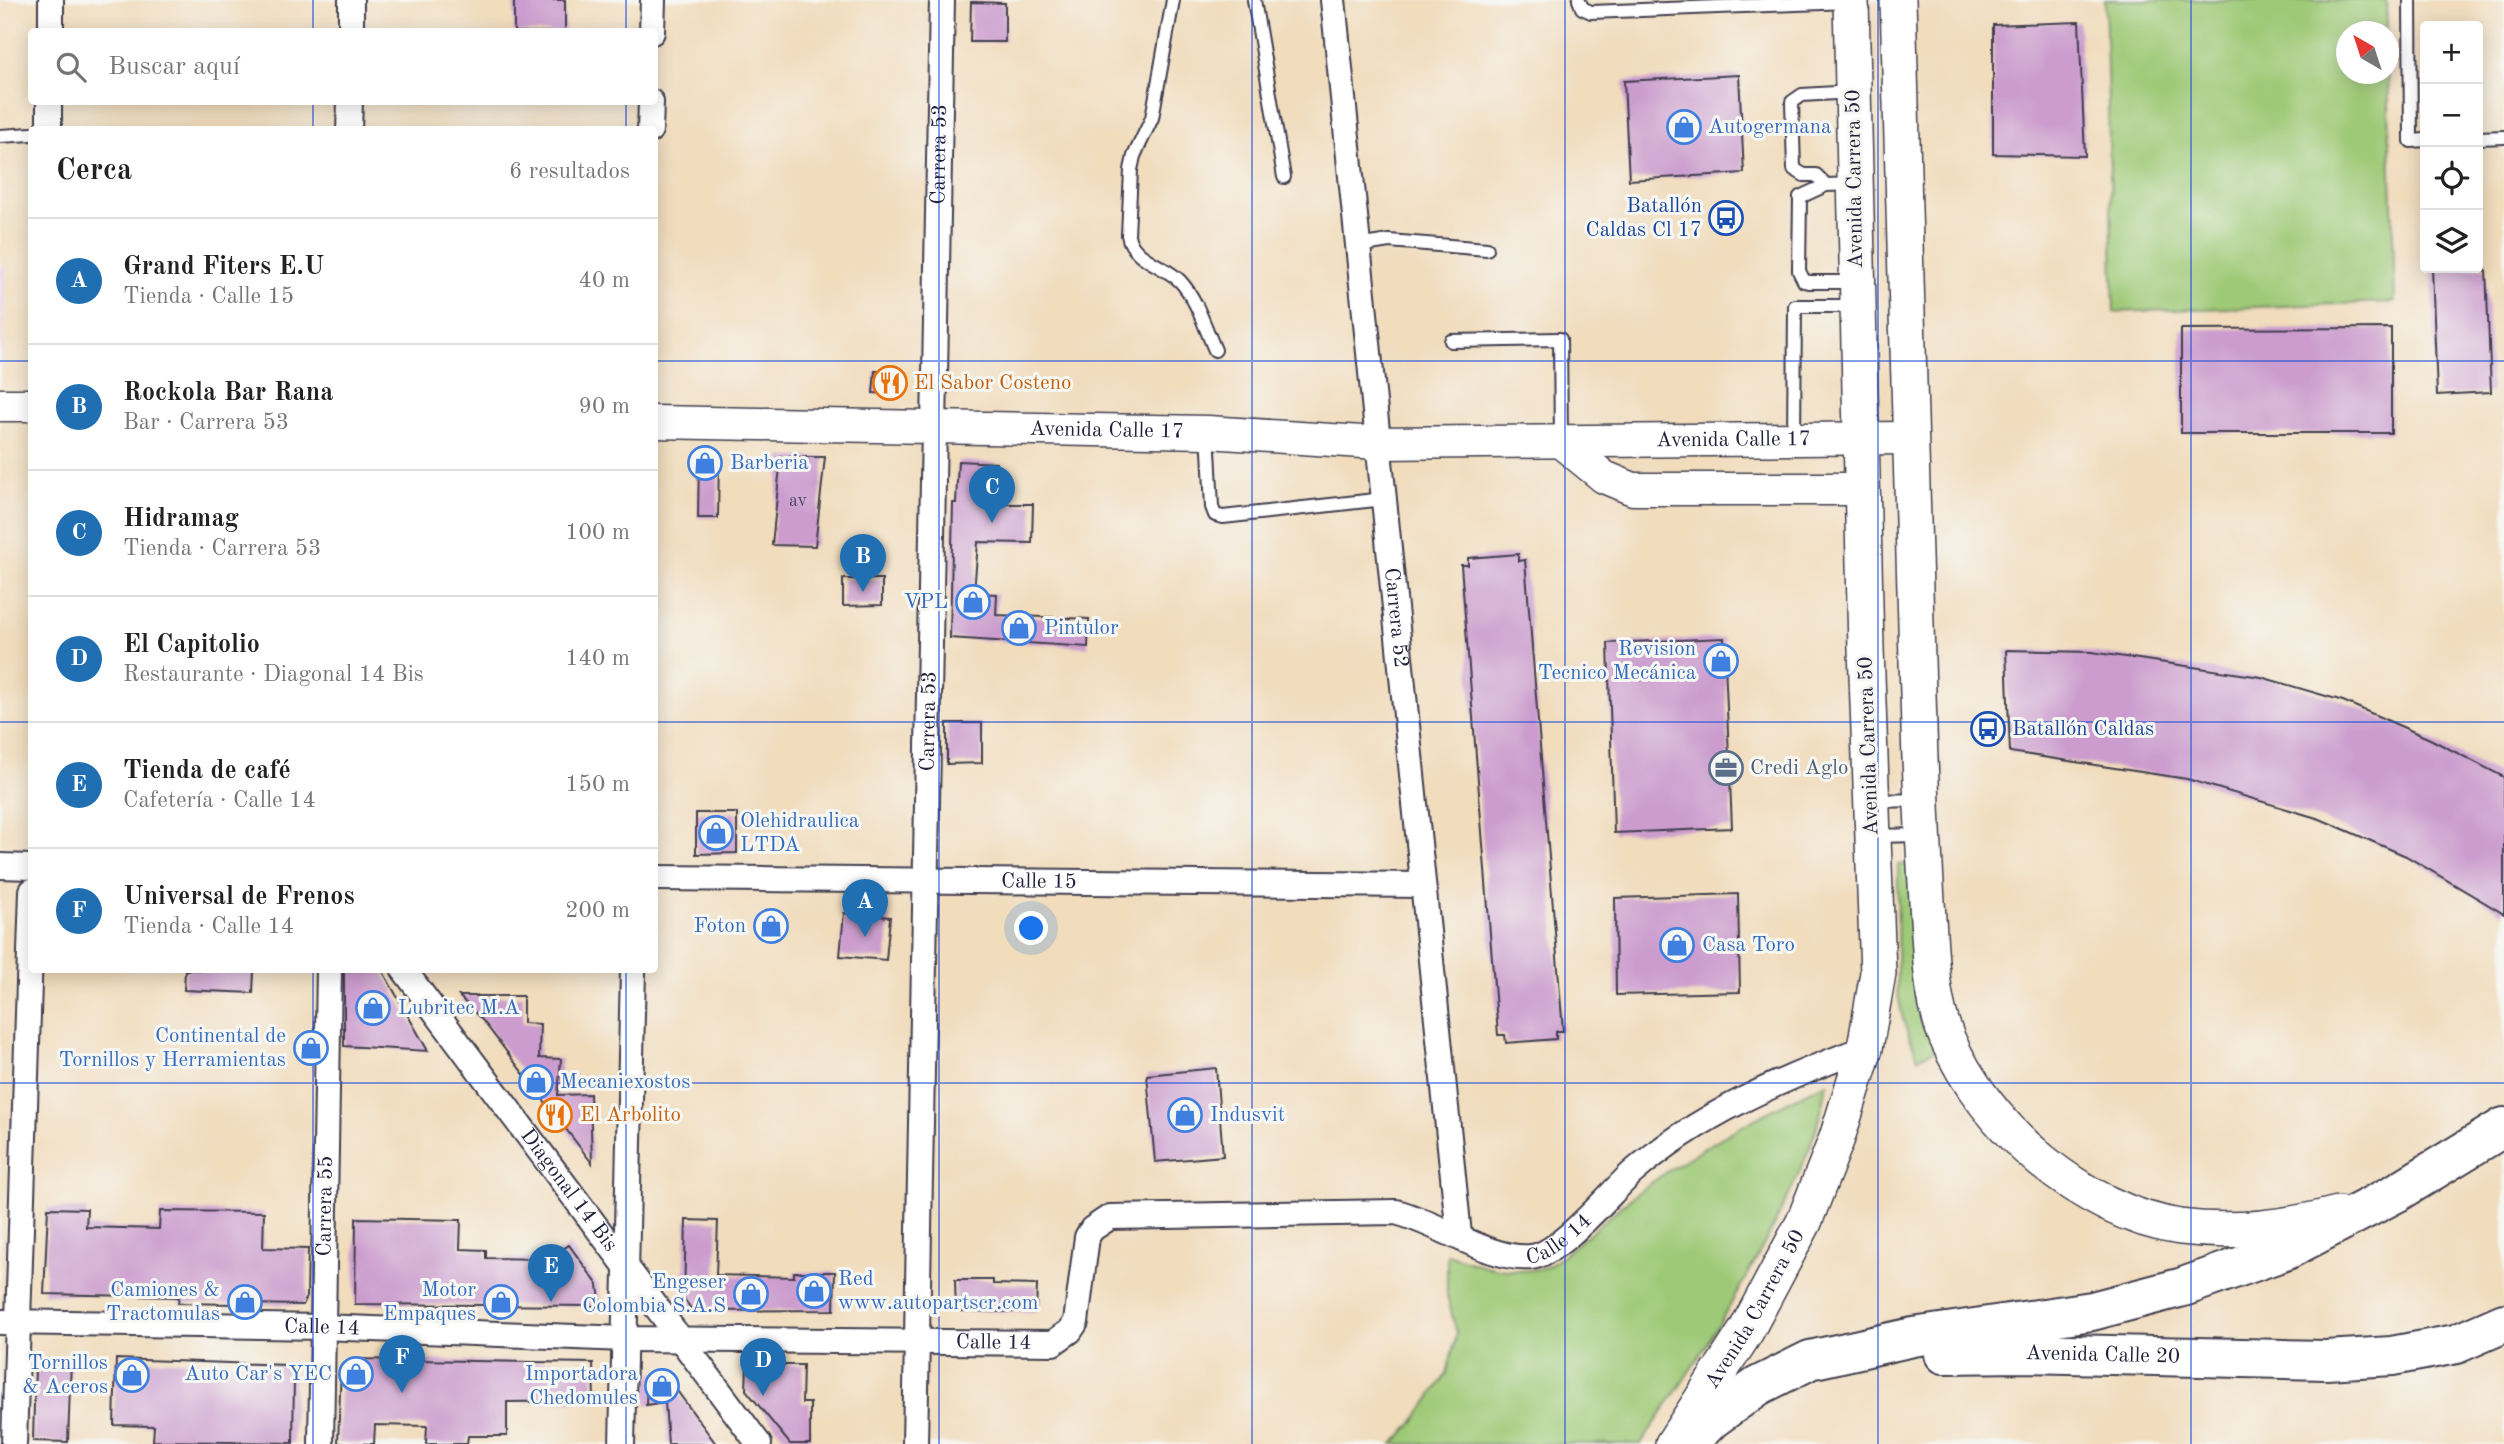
<!DOCTYPE html>
<html lang="es">
<meta charset="utf-8">
<style>
:root{--surface:#fff;--page:#f6f6f6;--text:#222;--muted:#767676;--line:#e0e0e0;--accent:#1f6fb2}
body{margin:0;font-family:"Old Standard TT",serif;background:var(--page);color:var(--text)}
.controls{position:absolute;right:21px;top:21px;display:grid;overflow:hidden;border-radius:7px;box-shadow:0 4px 18px #0003}
.controls button{width:63px;height:63px;display:grid;place-items:center;padding:0;border:0;border-bottom:2px solid var(--line);background:var(--surface);color:var(--text);font:35px sans-serif}
.compass{position:absolute;left:2336px;top:21px;width:63px;height:63px;border-radius:50%;background:var(--surface);box-shadow:0 4px 18px #0003;rotate:321deg}
.you{position:absolute;left:1032px;top:929px;width:24px;height:24px;margin:-18px;border:5px solid #fff;border-radius:50%;background:#1a73e8;box-shadow:0 0 0 10px #1a73e833}
.badge{display:grid;place-items:center;width:46px;height:46px;border-radius:50%;background:var(--accent);color:#fff;font-size:23px;font-weight:700}
.pin{position:absolute;translate:-50% -58px;filter:drop-shadow(0 2px 4px #0008)}
.pin::after{content:'';position:absolute;top:37px;width:24px;height:21px;background:inherit;clip-path:polygon(0 0,100% 0,50% 100%)}
.list{margin:0;padding:0;list-style:none}
h2{display:flex;justify-content:space-between;align-items:center;height:91px;margin:0;padding:0 28px;font-size:30px}
h2 small{font-size:23px;font-weight:400;color:var(--muted)}
.list li{display:grid;grid-template-columns:46px 1fr auto;gap:21px;align-items:center;box-sizing:border-box;height:126px;padding:0 28px;border-top:2px solid var(--line)}
.list b{display:block;font-size:26px;white-space:nowrap}
.list p{margin:0;font-size:23px;white-space:nowrap;color:var(--muted)}
.list em{font-size:23px;font-style:normal;color:var(--muted)}
.icon{flex:none;width:38px;height:38px;fill:none;stroke:currentColor;stroke-width:2;stroke-linecap:round;stroke-linejoin:round}
.map{position:relative;flex:none;width:2504px;height:1444px;overflow:hidden}
.search{position:absolute;background:var(--surface);box-shadow:0 4px 18px #0003;left:28px;top:28px;width:630px;height:77px;display:flex;align-items:center;gap:18px;box-sizing:border-box;padding:0 24px;border-radius:7px;color:var(--muted);font-size:26px}
.panel{position:absolute;background:var(--surface);box-shadow:0 4px 18px #0003;left:28px;top:126px;width:630px;height:847px;border-radius:7px}
.map>svg:first-child{display:block}
.built{fill:#ebd1ec}
.green{fill:#9ec976;stroke:#607658;stroke-width:2}
.building{fill:#cb9ccd}
.lines{fill:none;stroke-linecap:round;stroke-linejoin:round}
.service-casing{stroke:#413e4e;stroke-width:16}
.minor-casing{stroke:#413e4e;stroke-width:28}
.tertiary-casing{stroke:#413e4e;stroke-width:35}
.secondary-casing{stroke:#413e4e;stroke-width:38}
.trunk-casing{stroke:#413e4e;stroke-width:42}
.service{stroke:#fff;stroke-width:12}
.minor{stroke:#fff;stroke-width:24}
.tertiary{stroke:#fff;stroke-width:32}
.secondary{stroke:#fff;stroke-width:35}
.trunk{stroke:#fff;stroke-width:38}
.grid{fill:none;stroke:#1d4ed8;stroke-width:2;stroke-opacity:0.55}
.labels{text-anchor:middle;dominant-baseline:central;stroke-width:6;stroke-linejoin:round;paint-order:stroke}
.number-label{font-size:18px;fill:#4c4060}
.shop-label{font-size:21px;fill:#366cbe;stroke:#f6f6f2;text-anchor:end}
.street-label{font-size:21px;fill:#22223b;stroke:#f6f6f2}
.transit-label{font-size:21px;fill:#164399;stroke:#f6f6f2;text-anchor:end}
.food-label{font-size:21px;fill:#c56008;stroke:#f6f6f2;text-anchor:start}
.service-label{font-size:21px;fill:#4e5e75;stroke:#f6f6f2;text-anchor:start}
</style>
<div class="map">
<svg width="2504" height="1444" viewBox="0 0 2504 1444">
<rect width="100%" height="100%" fill="#f6f6f2"/>
<filter id="ink" filterUnits="userSpaceOnUse"><feTurbulence type="fractalNoise" baseFrequency=".0143" numOctaves="2"/><feDisplacementMap in="SourceGraphic" scale="14" xChannelSelector="R" yChannelSelector="G"/><feConvolveMatrix kernelMatrix="1 2 1 2 8 2 1 2 1" color-interpolation-filters="sRGB"/></filter>
<filter id="wash" filterUnits="userSpaceOnUse"><feTurbulence type="fractalNoise" baseFrequency=".00686" numOctaves="4" result="noise"/><feDisplacementMap in="SourceGraphic" scale="28" xChannelSelector="R" yChannelSelector="G"/><feGaussianBlur stdDeviation="1.57" result="paint"/><feColorMatrix in="noise" values="0 0 0 0 0 0 0 0 0 0 0 0 0 0 0 0 0 1.4 0 .05"/><feComposite in="paint" operator="in"/></filter>
<g filter="url(#wash)">
<rect width="100%" height="100%" fill="#f1dcbc"/>
<path class="built" d="M0,266H5L2,371L0,370Z"/>
<g class="green">
<path d="M2105,0H2386L2387,31L2346,32V74H2388L2395,302L2114,312Z"/>
<path d="M1910,864L1936,1050L1918,1058L1903,1020L1897,989L1898,865Z"/>
<path d="M1827,1083C1819,1135 1798,1177 1775,1223C1736,1300 1690,1373 1641,1444H1393L1411,1426L1447,1373L1457,1333L1447,1296V1254C1479,1265 1512,1277 1546,1267C1556,1264 1618,1208 1633,1196C1694,1150 1758,1115 1827,1083Z"/>
</g>
<g id="blocks">
<g class="building">
<rect x="514" y="0" width="51" height="32"/>
<path d="M971,2L1005,3V42H970Z"/>
<path d="M2079,22L2085,156L1993,154V25Z"/>
<path d="M1739,75L1744,173L1629,180L1624,81Z"/>
<path d="M2432,268H2486L2491,392L2437,395Z"/>
<path d="M2391,328V433H2181V329Z"/>
<path d="M875,371L906,373L904,395L873,393Z"/>
<path d="M699,456H719L718,518H698Z"/>
<path d="M781,457H825L815,546L772,545Z"/>
<path d="M958,461L996,463L994,504H1033L1032,543L978,542L974,593L997,594L996,615L1089,619L1088,647L950,638L953,503H956Z"/>
<path d="M1518,554V561L1525,560L1563,1031H1556V1039L1506,1043L1505,1035H1498L1461,565H1468V558Z"/>
<path d="M843,579H882V605L843,606Z"/>
<path d="M1724,638L1732,828L1614,833L1608,643Z"/>
<path d="M2006,650L2091,652L2261,677L2343,701L2430,739L2504,777V914L2406,856L2320,819L2187,779L2010,752Z"/>
<path d="M947,723H982V763L947,764Z"/>
<path d="M696,813H737V853L696,854Z"/>
<path d="M1738,894L1740,992L1616,995L1615,898Z"/>
<path d="M844,913L890,917L886,960L840,956Z"/>
<path d="M185,970H254L253,993L184,990Z"/>
<path d="M344,970H382L428,1051L344,1046Z"/>
<path d="M459,996H523V1023L540,1024L539,1058L561,1059L558,1095L590,1094L592,1163L483,1021Z"/>
<path d="M1216,1068L1223,1156L1155,1162L1147,1075Z"/>
<path d="M48,1208L87,1209L86,1227L159,1229L160,1211L264,1212L263,1248L308,1249L307,1297L303,1305L178,1303L179,1297L44,1294Z"/>
<path d="M356,1218L461,1220L460,1249L486,1250V1258L549,1259L569,1245L598,1285L600,1300L595,1306L355,1304Z"/>
<path d="M686,1220L718,1221L716,1275L794,1277V1272H835L834,1310L693,1311L684,1299Z"/>
<path d="M955,1280H993V1284L1037,1285L1036,1312L956,1311Z"/>
<path d="M46,1359L71,1360L68,1442L33,1441L35,1366Z"/>
<path d="M116,1359L286,1365L294,1377L293,1443L153,1441L154,1426L114,1425Z"/>
<path d="M353,1359L593,1363L594,1401L507,1402V1436H468L467,1444H426L427,1426L375,1425L374,1444L338,1443L341,1367Z"/>
<path d="M747,1365H803L802,1403H810V1444H790L746,1390Z"/>
<path d="M654,1372L664,1373L716,1444H668L665,1402L646,1405L647,1381Z"/>
</g>
</g>
</g>
<g filter="url(#ink)">
<use href="#blocks" fill-opacity="0" stroke="#413e4e" stroke-width="2"/>
<g class="lines">
<g class="service-casing">
<g id="service">
<path d="M1173,0L1152,118L1134,156L1131,170L1128,235C1132,259 1164,265 1180,281C1197,299 1205,328 1215,350"/>
<path d="M1254,0L1284,177"/>
<path d="M1579,0L1582,8L1591,12L1849,2"/>
<path d="M2410,0L2411,141L2425,140"/>
<path d="M0,136L32,134"/>
<path d="M2478,138L2504,137"/>
<path d="M1853,184L1826,185L1800,197L1799,271L1804,281L1810,282H1854"/>
<path d="M1826,185L1816,175H1804L1794,169L1792,102L1802,95L1852,92"/>
<path d="M1358,246L1389,241L1487,249"/>
<path d="M1451,341L1560,339L1561,440"/>
<path d="M1208,432L1212,507L1215,515L1223,517L1384,499"/>
<path d="M1794,439L1795,306H1854"/>
<path d="M1875,801L1920,800"/>
<path d="M1874,836L1922,835"/>
</g>
</g>
<g class="minor-casing">
<g id="minor">
<path id="s1" d="M1333,0L1459,1235"/>
<path d="M51,32V0"/>
<path d="M351,32V0"/>
<path d="M652,32L653,0"/>
<path d="M49,130V102"/>
<path d="M349,130L350,102"/>
<path d="M650,130L651,102"/>
<path d="M0,866L32,867"/>
<path id="s2" d="M654,878L1423,885"/>
<path id="s3" d="M404,970L759,1444"/>
<path id="s4" d="M0,1322L322,1327L625,1339L1053,1343L1070,1331L1076,1322L1087,1237L1092,1229L1110,1217L1396,1212C1439,1223 1491,1261 1531,1257C1559,1255 1610,1193 1632,1173C1699,1114 1782,1079 1865,1048"/>
<path d="M14,1444L32,891"/>
<path id="s5" d="M321,1444L329,970"/>
<path d="M622,1444L633,970"/>
<path id="s6" d="M915,1444L942,0"/>
</g>
</g>
<g class="tertiary-casing">
<g id="tertiary">
<path d="M0,405H32"/>
<path id="s7" d="M654,422L1208,432L1378,443L1907,438"/>
<path d="M1561,442L1604,477L1633,489H1862"/>
</g>
</g>
<g class="secondary-casing">
<g id="secondary">
<path d="M1898,0C1903,243 1910,486 1919,729C1921,792 1924,856 1928,919C1931,959 1931,1000 1947,1038C1985,1127 2082,1212 2180,1227C2234,1234 2285,1228 2338,1214"/>
<path id="s8" d="M1673,1444L1746,1331L1804,1222L1837,1138L1865,1048L1878,973L1866,649L1851,0"/>
</g>
</g>
<g class="trunk-casing">
<g id="trunk">
<path id="s9" d="M1944,1354L2023,1353L2326,1360L2392,1356L2456,1344L2504,1323"/>
<path d="M1687,1444L1712,1419L1758,1386L1810,1360L1913,1337L2092,1311L2183,1287L2287,1250L2396,1193L2504,1127"/>
</g>
</g>
<use href="#service" class="service"/>
<use href="#minor" class="minor"/>
<use href="#tertiary" class="tertiary"/>
<use href="#secondary" class="secondary"/>
<use href="#trunk" class="trunk"/>
</g>
</g>
<path class="grid" d="M313,0V32M626,0V32M939,0V1444M1252,0V1444M1565,0V1444M1878,0V1444M2191,0V1444M313,102V130M626,102V130M0,361H32M654,361H2504M0,722H32M654,722H2504M313,970V1444M626,970V1444M0,1083H2504"/>
<defs>
<g id="shop-ring" transform="scale(1.75)"><circle r="9.5" fill="#f6f6f2" stroke="#3f7fe0" stroke-width="1.5"/><path d="M-5-2.5h2.3a2.7 3.5 0 0 1 5.4 0H5L5.5 6h-11ZM-1.5-2.5h3a1.5 2.3 0 0 0-3 0Z" fill="#3f7fe0"/></g>
<g id="bus-ring" transform="scale(1.75)"><circle r="9.5" fill="#f6f6f2" stroke="#1a4fb4" stroke-width="1.5"/><path d="M-5-6H5V4H4V6H2V4H-2V6H-4V4H-5ZM-3.5-4V0h7V-4ZM-3.5 1.2v1.5H-2V1.2ZM2 1.2v1.5H3.5V1.2Z" fill="#1a4fb4"/></g>
<g id="restaurant-ring" transform="scale(1.75)"><circle r="9.5" fill="#f6f6f2" stroke="#e8710a" stroke-width="1.5"/><path d="M-5-6h1v4h1v-4h1v4h1v-4h1v5L-1.5 .5V6h-2V.5L-5-1ZM5-6V6H3V1.5H1.5Q1.5-4 5-6Z" fill="#e8710a"/></g>
<g id="office-ring" transform="scale(1.75)"><circle r="9.5" fill="#f6f6f2" stroke="#5c6f8a" stroke-width="1.5"/><path d="M-6-3h4V-5.5h4V-3h4V5H-6ZM-1-4.5V-3h2v-1.5ZM-6 0V1H6V0Z" fill="#5c6f8a"/></g>
</defs>
<g fill-rule="evenodd">
<use href="#shop-ring" x="1684" y="127"/>
<use href="#bus-ring" x="1726" y="218"/>
<use href="#restaurant-ring" x="890" y="383"/>
<use href="#shop-ring" x="705" y="463"/>
<use href="#shop-ring" x="973" y="602"/>
<use href="#shop-ring" x="1019" y="628"/>
<use href="#shop-ring" x="1721" y="661"/>
<use href="#bus-ring" x="1988" y="729"/>
<use href="#office-ring" x="1726" y="768"/>
<use href="#shop-ring" x="716" y="833"/>
<use href="#shop-ring" x="771" y="926"/>
<use href="#shop-ring" x="1677" y="945"/>
<use href="#shop-ring" x="373" y="1008"/>
<use href="#shop-ring" x="311" y="1048"/>
<use href="#shop-ring" x="536" y="1082"/>
<use href="#restaurant-ring" x="555" y="1115"/>
<use href="#shop-ring" x="1185" y="1115"/>
<use href="#shop-ring" x="814" y="1291"/>
<use href="#shop-ring" x="751" y="1294"/>
<use href="#shop-ring" x="245" y="1302"/>
<use href="#shop-ring" x="501" y="1302"/>
<use href="#shop-ring" x="356" y="1374"/>
<use href="#shop-ring" x="132" y="1375"/>
<use href="#shop-ring" x="662" y="1386"/>
</g>
<g class="labels">
<g class="number-label">
<text x="798" y="501">av</text>
</g>
<g class="shop-label">
<text x="1708" y="127" text-anchor="start">Autogermana</text>
<text x="730" y="463" text-anchor="start">Barberia</text>
<text x="948" y="602">VPL</text>
<text x="1044" y="628" text-anchor="start">Pintulor</text>
<text x="1696" y="649">Revision<tspan x="1696" dy="24">Tecnico Mecánica</tspan></text>
<text x="740" y="821" text-anchor="start">Olehidraulica<tspan x="740" dy="24">LTDA</tspan></text>
<text x="746" y="926">Foton</text>
<text x="1702" y="945" text-anchor="start">Casa Toro</text>
<text x="398" y="1008" text-anchor="start">Lubritec M.A</text>
<text x="286" y="1036">Continental de<tspan x="286" dy="24">Tornillos y Herramientas</tspan></text>
<text x="560" y="1082" text-anchor="start">Mecaniexostos</text>
<text x="1210" y="1115" text-anchor="start">Indusvit</text>
<text x="838" y="1279" text-anchor="start">Red<tspan x="838" dy="24">www.autopartscr.com</tspan></text>
<text x="726" y="1282">Engeser<tspan x="726" dy="24">Colombia S.A.S</tspan></text>
<text x="220" y="1290">Camiones &amp;<tspan x="220" dy="24">Tractomulas</tspan></text>
<text x="476" y="1290">Motor<tspan x="476" dy="24">Empaques</tspan></text>
<text x="108" y="1363">Tornillos<tspan x="108" dy="24">&amp; Aceros</tspan></text>
<text x="332" y="1374">Auto Car's YEC</text>
<text x="638" y="1374">Importadora<tspan x="638" dy="24">Chedomules</tspan></text>
</g>
<g class="street-label">
<text stroke="none"><textPath href="#s6" startOffset="1290">Carrera 53</textPath></text>
<text transform="translate(1855 179) rotate(-91)">Avenida Carrera 50</text>
<text stroke="none"><textPath href="#s7" startOffset="453">Avenida Calle 17</textPath></text>
<text stroke="none"><textPath href="#s7" startOffset="1080">Avenida Calle 17</textPath></text>
<text stroke="none"><textPath href="#s1" startOffset="621">Carrera 52</textPath></text>
<text stroke="none"><textPath href="#s6" startOffset="723">Carrera 53</textPath></text>
<text transform="translate(1869 746) rotate(-92)">Avenida Carrera 50</text>
<text stroke="none"><textPath href="#s2" startOffset="385">Calle 15</textPath></text>
<text stroke="none"><textPath href="#s3" startOffset="275">Diagonal 14 Bis</textPath></text>
<text stroke="none"><textPath href="#s5" startOffset="238">Carrera 55</textPath></text>
<text stroke="none"><textPath href="#s4" startOffset="1664">Calle 14</textPath></text>
<text stroke="none"><textPath href="#s8" startOffset="158">Avenida Carrera 50</textPath></text>
<text stroke="none"><textPath href="#s4" startOffset="322">Calle 14</textPath></text>
<text stroke="none"><textPath href="#s4" startOffset="994">Calle 14</textPath></text>
<text stroke="none"><textPath href="#s9" startOffset="159">Avenida Calle 20</textPath></text>
</g>
<g class="transit-label">
<text x="1702" y="206">Batallón<tspan x="1702" dy="24">Caldas Cl 17</tspan></text>
<text x="2012" y="729" text-anchor="start">Batallón Caldas</text>
</g>
<g class="food-label">
<text x="914" y="383">El Sabor Costeno</text>
<text x="580" y="1115">El Arbolito</text>
</g>
<g class="service-label">
<text x="1750" y="768">Credi Aglo</text>
</g>
</g>
</svg>
<div class="controls">
<button>+</button>
<button>−</button>
<button><svg class="icon" aria-label="locate" viewBox="0 0 24 24"><circle cx="12" cy="12" r="6"/><path d="M12 2v4M12 18v4M2 12h4M18 12h4"/></svg></button>
<button><svg class="icon" aria-label="layers" viewBox="0 0 24 24"><path d="M12 4l9 5-9 5-9-5zM3 14l9 5 9-5"/></svg></button>
</div>
<svg class="compass" viewBox="-18 -18 36 36"><path d="M0-13l5 13h-10z" fill="#e53935"/><path d="M0 13l5-13h-10z" fill="#767676"/></svg>
<div class="you"></div>
<div class="pin badge" style="left:865px;top:937px">A</div>
<div class="pin badge" style="left:863px;top:592px">B</div>
<div class="pin badge" style="left:992px;top:523px">C</div>
<div class="pin badge" style="left:763px;top:1396px">D</div>
<div class="pin badge" style="left:551px;top:1302px">E</div>
<div class="pin badge" style="left:402px;top:1393px">F</div>
<div class="search"><svg class="icon" aria-label="search" viewBox="0 0 24 24"><circle cx="10" cy="10" r="6"/><path d="M15 15l6 6"/></svg>Buscar aquí</div>
<section class="panel">
<h2>Cerca<small>6 resultados</small></h2>
<ul class="list">
<li><span class="badge">A</span><div><b>Grand Fiters E.U</b><p>Tienda · Calle 15</p></div><em>40 m</em></li>
<li><span class="badge">B</span><div><b>Rockola Bar Rana</b><p>Bar · Carrera 53</p></div><em>90 m</em></li>
<li><span class="badge">C</span><div><b>Hidramag</b><p>Tienda · Carrera 53</p></div><em>100 m</em></li>
<li><span class="badge">D</span><div><b>El Capitolio</b><p>Restaurante · Diagonal 14 Bis</p></div><em>140 m</em></li>
<li><span class="badge">E</span><div><b>Tienda de café</b><p>Cafetería · Calle 14</p></div><em>150 m</em></li>
<li><span class="badge">F</span><div><b>Universal de Frenos</b><p>Tienda · Calle 14</p></div><em>200 m</em></li>
</ul>
</section>
</div>
